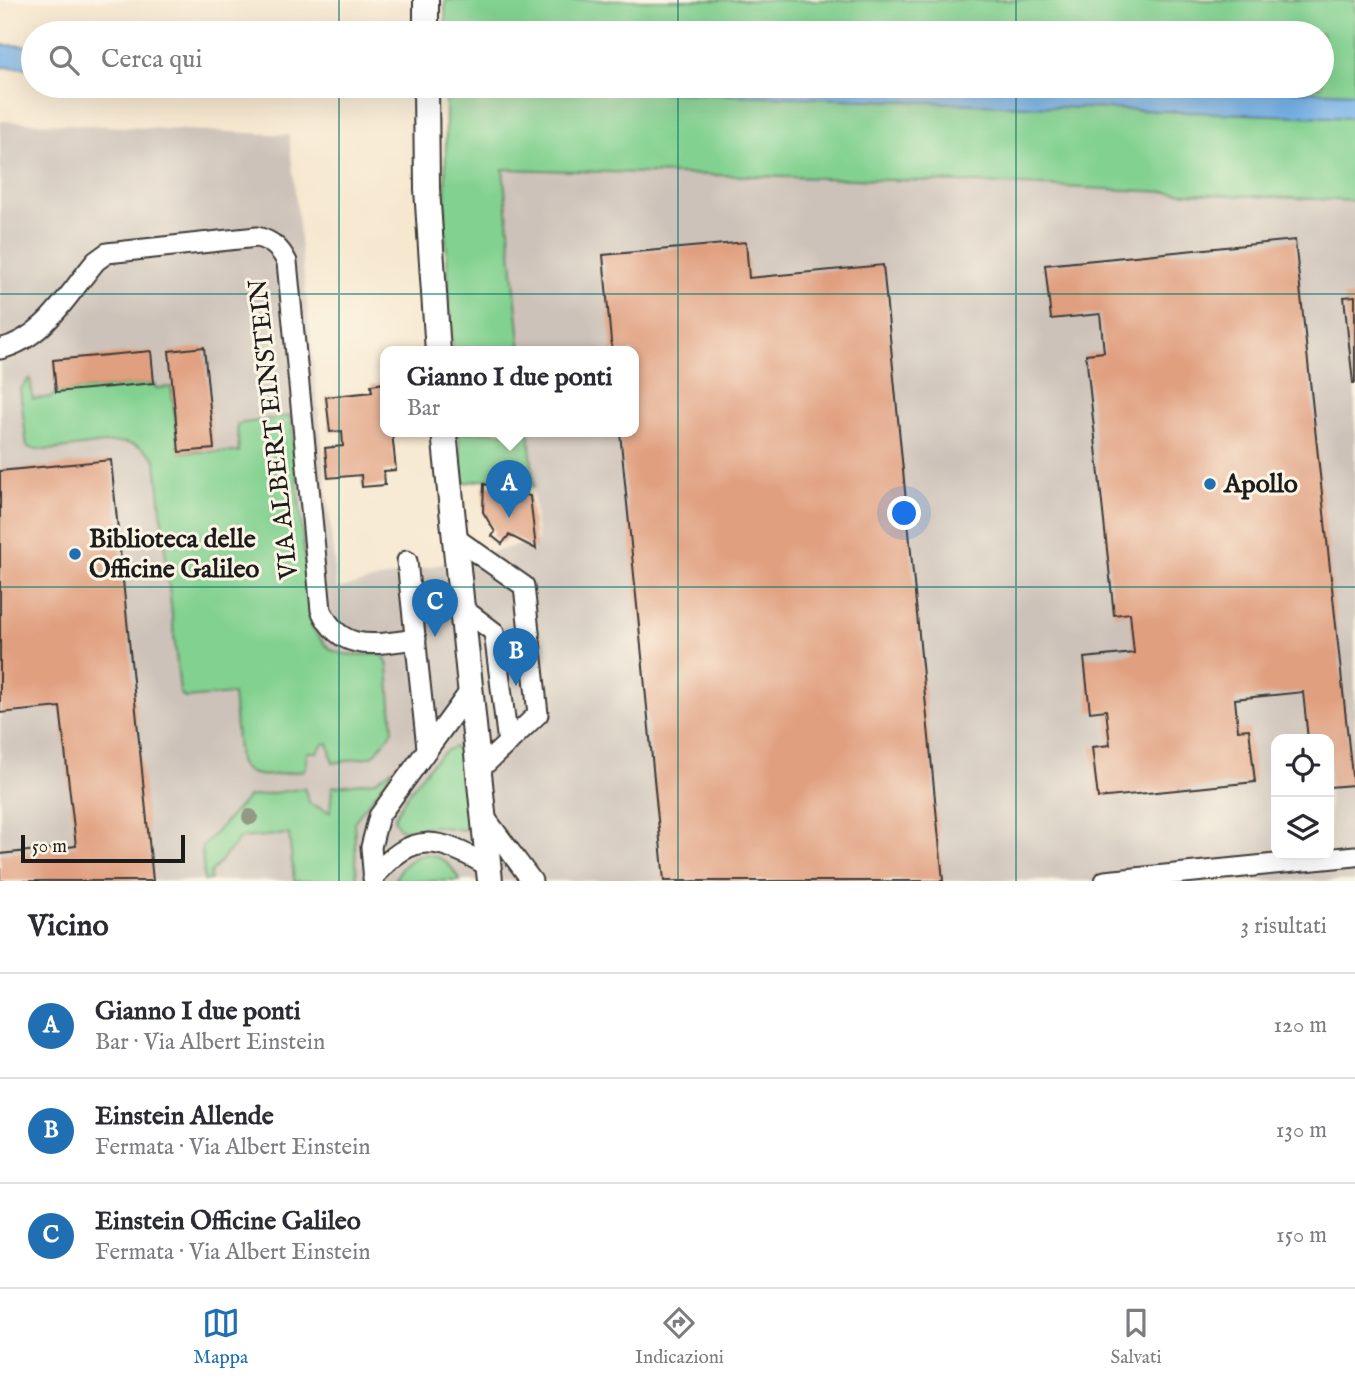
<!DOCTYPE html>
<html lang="it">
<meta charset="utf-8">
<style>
:root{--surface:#fff;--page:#f2f2f3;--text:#2b2b33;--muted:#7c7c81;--line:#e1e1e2;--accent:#1f6fb2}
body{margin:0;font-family:"IM FELL English",serif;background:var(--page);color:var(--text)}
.controls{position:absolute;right:21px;bottom:21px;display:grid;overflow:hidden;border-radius:14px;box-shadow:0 7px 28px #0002}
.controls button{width:63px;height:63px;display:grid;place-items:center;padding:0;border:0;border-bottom:2px solid var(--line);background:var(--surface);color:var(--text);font:35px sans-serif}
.scale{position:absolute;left:21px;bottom:18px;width:164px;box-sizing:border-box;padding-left:7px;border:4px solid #1c1c1c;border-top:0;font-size:19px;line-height:24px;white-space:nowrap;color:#1c1c1c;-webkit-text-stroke:5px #fcf5e5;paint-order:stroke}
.you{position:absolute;left:905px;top:514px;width:24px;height:24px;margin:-18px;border:5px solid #fff;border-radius:50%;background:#1a73e8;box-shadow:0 0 0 10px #1a73e833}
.badge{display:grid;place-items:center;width:46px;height:46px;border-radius:50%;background:var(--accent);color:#fff;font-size:23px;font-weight:700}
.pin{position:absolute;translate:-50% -58px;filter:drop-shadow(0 2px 4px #0008)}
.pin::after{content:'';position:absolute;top:37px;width:24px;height:21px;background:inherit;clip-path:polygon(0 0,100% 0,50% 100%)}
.popup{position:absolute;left:380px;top:346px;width:259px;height:91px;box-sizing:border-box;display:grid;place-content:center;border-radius:14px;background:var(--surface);filter:drop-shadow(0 2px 5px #0005);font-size:23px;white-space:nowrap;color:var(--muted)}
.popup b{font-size:26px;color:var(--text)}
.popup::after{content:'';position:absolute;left:50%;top:100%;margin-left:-14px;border:14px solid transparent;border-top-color:var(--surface)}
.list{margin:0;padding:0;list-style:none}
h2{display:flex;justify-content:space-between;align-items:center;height:91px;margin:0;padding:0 28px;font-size:30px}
h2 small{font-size:23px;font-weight:400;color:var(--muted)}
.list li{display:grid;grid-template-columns:46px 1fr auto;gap:21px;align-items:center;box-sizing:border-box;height:105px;padding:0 28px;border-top:2px solid var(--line)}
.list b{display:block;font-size:26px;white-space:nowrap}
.list p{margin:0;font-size:23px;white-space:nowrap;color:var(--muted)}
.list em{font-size:23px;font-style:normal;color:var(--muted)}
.icon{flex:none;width:38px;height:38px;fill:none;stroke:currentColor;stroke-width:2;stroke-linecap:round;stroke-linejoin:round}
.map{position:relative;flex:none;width:1355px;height:881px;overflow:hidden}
.search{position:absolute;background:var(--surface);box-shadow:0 7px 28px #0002;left:21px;right:21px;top:21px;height:77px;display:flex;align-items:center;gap:18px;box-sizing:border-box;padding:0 24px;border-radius:38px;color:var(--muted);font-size:26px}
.sheet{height:406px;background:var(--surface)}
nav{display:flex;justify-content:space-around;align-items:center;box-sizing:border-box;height:98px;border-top:2px solid var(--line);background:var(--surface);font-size:19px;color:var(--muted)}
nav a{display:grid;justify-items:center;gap:4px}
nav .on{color:var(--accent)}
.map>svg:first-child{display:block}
.industrial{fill:#cdc2b9;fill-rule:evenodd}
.green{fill:#82d190;stroke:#4f7656;stroke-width:2}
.water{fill:#77b2e8;stroke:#4a6782;stroke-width:2}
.building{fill:#e09f7f}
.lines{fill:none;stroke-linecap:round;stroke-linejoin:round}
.minor-casing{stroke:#3d3a37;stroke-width:23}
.tertiary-casing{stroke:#3d3a37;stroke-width:28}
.minor{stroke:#fff;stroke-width:19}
.tertiary{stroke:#fff;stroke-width:24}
.tree{fill:#929a83}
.grid{fill:none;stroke:#0f766e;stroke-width:2;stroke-opacity:0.55}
.poi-dot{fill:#1f6fb2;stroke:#fcf5e5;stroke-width:2.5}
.labels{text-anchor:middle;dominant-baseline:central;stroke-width:6;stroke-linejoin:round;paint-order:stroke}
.street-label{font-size:26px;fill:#1c1c1c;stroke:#fcf5e5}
.poi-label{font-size:26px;font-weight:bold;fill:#1c1c1c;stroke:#fcf5e5;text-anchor:start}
</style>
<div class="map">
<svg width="1355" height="881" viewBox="0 0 1355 881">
<rect width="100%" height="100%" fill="#fcf5e5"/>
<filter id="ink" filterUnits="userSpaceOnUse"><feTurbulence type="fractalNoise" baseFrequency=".0143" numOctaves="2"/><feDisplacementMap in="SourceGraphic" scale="14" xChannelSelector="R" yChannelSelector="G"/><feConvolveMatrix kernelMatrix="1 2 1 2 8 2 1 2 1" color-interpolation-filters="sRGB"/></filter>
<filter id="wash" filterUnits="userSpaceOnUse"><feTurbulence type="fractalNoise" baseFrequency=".00686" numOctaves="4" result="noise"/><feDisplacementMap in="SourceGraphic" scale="28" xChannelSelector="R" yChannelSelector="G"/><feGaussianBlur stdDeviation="1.57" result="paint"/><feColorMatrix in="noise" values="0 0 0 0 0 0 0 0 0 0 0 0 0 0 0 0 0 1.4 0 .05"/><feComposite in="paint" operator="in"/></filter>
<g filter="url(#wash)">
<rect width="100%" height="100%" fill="#f6e7cf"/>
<path class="industrial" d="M0,121L289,135L337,589L537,541L529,432H633V352H521L502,169L958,182L1355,201V881H0ZM1276,739H1329V855H1276Z"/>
<g class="green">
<path d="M445,0H1355V201L958,182L503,169L521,352H453L445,229L446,86H1322V33H445Z"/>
<path d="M30,378L33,399L52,397L56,392L154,383L156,388L171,387L180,452H239L237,424L291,416L311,626C334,662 342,653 379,655L384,656L388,666L393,731L373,756L333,763L328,743L323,744L317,752H307L306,768L301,771C282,773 250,784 239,762L233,694L185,698L180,693L156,461C131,421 66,460 27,447L20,389Z"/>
<path d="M458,432H529L534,487L494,478L464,483Z"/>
<path d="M456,747L462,757L469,825L465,830L434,826L400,830L394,819C400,802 439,747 456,747Z"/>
<path d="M395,767L354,822L357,881H294L289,834L240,838L210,874L211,880L204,881L202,847L248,797L304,788L310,804L330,812L332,787L375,781Z"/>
<path d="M426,854C441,856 454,866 459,881H395C400,866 410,857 426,854Z"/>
</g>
<g class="water">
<path d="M0,45L33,46V68L0,67Z"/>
<path d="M491,86H1171L1355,93V118Z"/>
</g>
<g id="blocks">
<g class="building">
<path d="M1295,240L1353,785L1329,787V739H1308L1303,692L1235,699L1238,730L1249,729L1255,782L1098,798L1092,747L1110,745L1106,710L1090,712L1084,658L1134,653L1130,613L1114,615L1086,354L1104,352L1100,314L1051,319L1045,265Z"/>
<path d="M746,242L749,278L883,265L943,881H664L620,432H633V352H612L603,255Z"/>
<path d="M1355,296V383H1353L1344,297Z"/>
<path d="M204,347L214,449L179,452L169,351Z"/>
<path d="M151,351L154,383L56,392L53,360Z"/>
<path d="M385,383V432H392L396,470L384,471L385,485L362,487L361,475L328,478L325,448L343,446L342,431L330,432L326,397L372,392L371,385Z"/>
<path d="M111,460L153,881H0V854L76,846L60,707L0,713V471Z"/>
<path d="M484,484L530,496L536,549L509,535L502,544L492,536L495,532L483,512Z"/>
</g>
</g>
</g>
<g filter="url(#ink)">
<use href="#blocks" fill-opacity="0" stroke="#3d3a37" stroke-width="2"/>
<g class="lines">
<g class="minor-casing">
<g id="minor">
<path d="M0,349C45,338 67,295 96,261L107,253L257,237C272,241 280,248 287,262L321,610C341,654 376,644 416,639"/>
<path d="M454,537L524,586L538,714L478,771"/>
<path d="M407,561L427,748"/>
<path d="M461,607L494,632L508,743"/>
<path d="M483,815L532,881"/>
<path d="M373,878C412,830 438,837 488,866"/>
<path d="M374,881L371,847L379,816L470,691"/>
<path d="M1105,881L1355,856"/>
</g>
</g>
<g class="tertiary-casing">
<g id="tertiary">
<path d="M426,0V33"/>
<path d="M426,86L427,189L438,352"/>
<path d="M444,432L490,881"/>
</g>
</g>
<use href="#minor" class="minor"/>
<use href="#tertiary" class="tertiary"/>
</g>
<circle class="tree" cx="250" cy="817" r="8"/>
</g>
<path class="grid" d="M339,0V33M678,0V33M1016,0V33M339,86V881M678,86V881M1016,86V881M0,294H1355M0,587H1355"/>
<g class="poi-dot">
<circle cx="1210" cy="484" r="7"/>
<circle cx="75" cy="554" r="7"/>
</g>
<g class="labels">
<g class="street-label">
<text transform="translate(274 429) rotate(-96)">VIA ALBERT EINSTEIN</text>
</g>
<g class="poi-label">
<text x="1224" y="484">Apollo</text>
<text x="89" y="539">Biblioteca delle<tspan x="89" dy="30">Officine Galileo</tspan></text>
</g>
</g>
</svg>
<div class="controls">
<button><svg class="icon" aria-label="locate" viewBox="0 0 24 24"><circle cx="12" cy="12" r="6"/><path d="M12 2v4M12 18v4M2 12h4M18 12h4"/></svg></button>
<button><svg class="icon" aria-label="layers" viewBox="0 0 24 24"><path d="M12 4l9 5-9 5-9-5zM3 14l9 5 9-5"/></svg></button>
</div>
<div class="scale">50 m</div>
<div class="you"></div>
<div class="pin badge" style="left:509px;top:518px">A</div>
<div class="popup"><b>Gianno I due ponti</b>Bar</div>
<div class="pin badge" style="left:516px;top:686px">B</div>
<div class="pin badge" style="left:435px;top:637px">C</div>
<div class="search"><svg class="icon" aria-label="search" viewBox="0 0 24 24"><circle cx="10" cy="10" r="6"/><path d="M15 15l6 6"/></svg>Cerca qui</div>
</div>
<section class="sheet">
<h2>Vicino<small>3 risultati</small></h2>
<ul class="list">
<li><span class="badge">A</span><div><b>Gianno I due ponti</b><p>Bar · Via Albert Einstein</p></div><em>120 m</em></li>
<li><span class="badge">B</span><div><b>Einstein Allende</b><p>Fermata · Via Albert Einstein</p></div><em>130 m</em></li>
<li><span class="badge">C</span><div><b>Einstein Officine Galileo</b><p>Fermata · Via Albert Einstein</p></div><em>150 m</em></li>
</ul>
</section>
<nav>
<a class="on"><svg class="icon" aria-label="map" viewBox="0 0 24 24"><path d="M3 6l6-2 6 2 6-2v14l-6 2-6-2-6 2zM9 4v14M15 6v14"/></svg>Mappa</a>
<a><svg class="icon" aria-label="directions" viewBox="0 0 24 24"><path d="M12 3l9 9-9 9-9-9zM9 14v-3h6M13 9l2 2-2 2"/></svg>Indicazioni</a>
<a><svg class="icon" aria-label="saved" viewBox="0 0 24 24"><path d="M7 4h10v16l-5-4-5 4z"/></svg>Salvati</a>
</nav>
